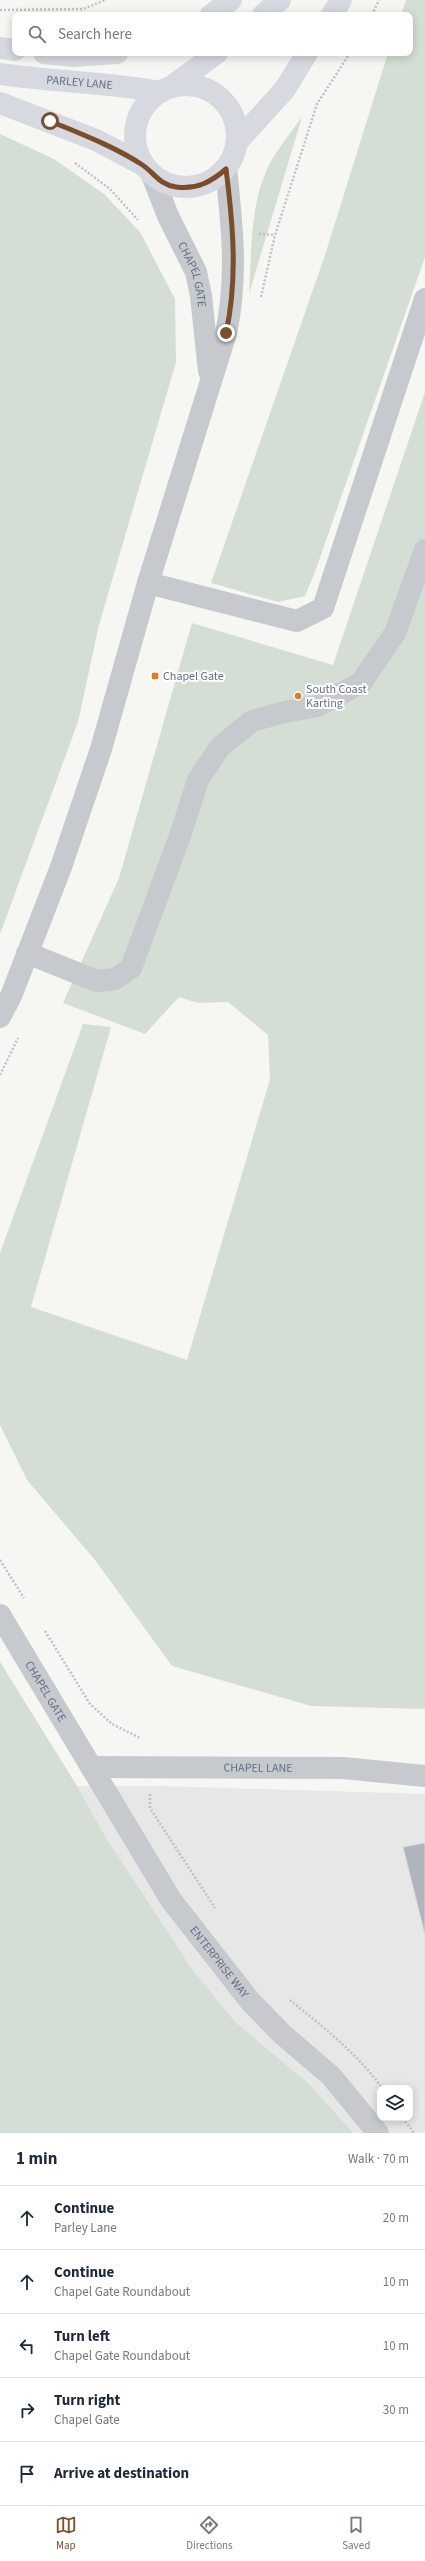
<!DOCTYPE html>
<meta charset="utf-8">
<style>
:root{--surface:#fff;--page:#f6f6f7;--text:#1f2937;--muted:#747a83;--line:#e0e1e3;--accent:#7c4d2b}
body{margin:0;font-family:"Source Sans 3",sans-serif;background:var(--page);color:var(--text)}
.controls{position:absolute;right:12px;bottom:12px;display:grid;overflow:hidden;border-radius:8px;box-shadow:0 2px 10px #0003}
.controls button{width:36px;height:36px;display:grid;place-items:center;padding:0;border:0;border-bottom:1px solid var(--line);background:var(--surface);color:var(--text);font:20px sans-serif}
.stop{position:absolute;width:12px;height:12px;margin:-9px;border:3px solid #7c4d2b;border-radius:50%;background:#fff}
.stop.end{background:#7c4d2b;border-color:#fff;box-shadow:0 1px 4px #0008}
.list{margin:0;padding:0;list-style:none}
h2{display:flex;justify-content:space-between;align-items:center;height:52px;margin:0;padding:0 16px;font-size:17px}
h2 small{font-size:13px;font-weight:400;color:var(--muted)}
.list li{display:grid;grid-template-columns:26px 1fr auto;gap:12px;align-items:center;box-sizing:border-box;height:64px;padding:0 16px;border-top:1px solid var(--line)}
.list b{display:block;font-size:15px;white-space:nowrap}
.list p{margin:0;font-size:13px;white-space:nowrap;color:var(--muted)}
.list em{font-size:13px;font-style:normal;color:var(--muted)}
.icon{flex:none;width:22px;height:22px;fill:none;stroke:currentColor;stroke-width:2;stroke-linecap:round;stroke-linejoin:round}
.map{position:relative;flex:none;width:425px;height:2133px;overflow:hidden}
.search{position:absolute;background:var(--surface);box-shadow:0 2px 10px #0003;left:12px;right:12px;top:12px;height:44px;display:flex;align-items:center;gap:10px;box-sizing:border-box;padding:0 14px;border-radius:8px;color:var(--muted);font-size:15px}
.sheet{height:372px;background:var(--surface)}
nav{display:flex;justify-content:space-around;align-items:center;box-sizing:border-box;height:56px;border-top:1px solid var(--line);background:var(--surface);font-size:11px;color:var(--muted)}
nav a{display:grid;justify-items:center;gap:2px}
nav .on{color:var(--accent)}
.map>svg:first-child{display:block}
.built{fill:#e6e7e6;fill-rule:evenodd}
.green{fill:#d5ded4}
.building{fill:#b0b5bd;stroke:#d7d8d5}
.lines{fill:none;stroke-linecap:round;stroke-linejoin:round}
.path{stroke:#c0c1c4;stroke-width:2.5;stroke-dasharray:2 2;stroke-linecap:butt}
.minor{stroke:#c6c9cd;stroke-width:22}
.major{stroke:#d6d9df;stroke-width:22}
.route{stroke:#7c4d2b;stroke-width:5}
.poi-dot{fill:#ed791c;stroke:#fff;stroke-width:1.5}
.labels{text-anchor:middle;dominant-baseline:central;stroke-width:4;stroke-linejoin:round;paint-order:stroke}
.street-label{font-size:12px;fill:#646f86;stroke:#fff}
.poi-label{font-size:12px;fill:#646f86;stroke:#fff;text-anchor:start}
</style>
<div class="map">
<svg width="425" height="2133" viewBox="0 0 425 2133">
<rect width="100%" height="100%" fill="#f6f7f3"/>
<path class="built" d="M0,1662L77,1786H161L425,1794V2133H0ZM380,2088H410V2118H380Z"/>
<g class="green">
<path d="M406,0H425V257L315,572L305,596L278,602L211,583L325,255L388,53H410V15H401Z"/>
<path d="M302,117L249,294C252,248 249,197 274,156C282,143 293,130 302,117Z"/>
<path d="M0,134L54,159L104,194L140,232L175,299L176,362L99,625L78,722L0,934Z"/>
<path d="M425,392V1709L311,1706L172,1666L95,1560L27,1480L0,1425V1253L83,1024L111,1027L31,1307L187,1360L270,1079L268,1035L228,1002L198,1003L179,997L145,1034L63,1003L119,878L192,623L333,665Z"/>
<path d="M0,1662L77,1786L103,1833L191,1968L235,2022L309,2084L353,2133H0Z"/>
</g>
<path class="building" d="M425,1843V1935L403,1847Z"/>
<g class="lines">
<g class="path">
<path d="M0,10L83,9L105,0"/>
<path d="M372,15L379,0"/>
<path d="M75,163L110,189L138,220"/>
<path d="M259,234L275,235"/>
<path d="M261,297L275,235L317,104L350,53"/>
<path d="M0,1075L18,1038"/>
<path d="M0,1560L24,1598"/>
<path d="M45,1631L90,1704L112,1724L140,1738"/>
<path d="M150,1794V1808L215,1908"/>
<path d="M290,2000C323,2027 357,2053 382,2088"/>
<path d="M403,2118L414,2133"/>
</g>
<g class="minor">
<path id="s1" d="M152,175L168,216L196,272L201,296L209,371"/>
<path d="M148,583L297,621L323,608L425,299"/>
<path d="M27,953L97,981L115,979L131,968L180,836L198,780L220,747L252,721L285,712L317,706L361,683L395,633L425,550"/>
<path d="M0,1017L11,996L61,867L101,749L148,583L226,333C238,278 232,224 226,169"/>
<path id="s2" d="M0,1615L171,1900L250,2001L282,2034L331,2076L378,2133"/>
<path id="s3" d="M91,1767L343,1768L425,1776"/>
</g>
<g class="major">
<path d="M211,15L231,0"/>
<path d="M263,15L280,0"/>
<path d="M332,15L341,0"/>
<path d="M0,48L15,50"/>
<path d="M44,53L73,56L117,53"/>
<path id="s4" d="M0,74C53,82 107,82 160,92"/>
<circle cx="186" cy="136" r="51"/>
<path d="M172,86L217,53"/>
<path d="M0,103L96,140L143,165"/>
<path d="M238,141L285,89L307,53"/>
</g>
</g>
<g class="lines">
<path class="route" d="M50,121C81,134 113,146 141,164C154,172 158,184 176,187C196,190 211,182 226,169C233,224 238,278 226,333"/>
</g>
<g class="poi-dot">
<rect x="151" y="672" width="8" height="8" rx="2"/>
<circle cx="298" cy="696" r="4"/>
</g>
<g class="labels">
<g class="street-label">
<text stroke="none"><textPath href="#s4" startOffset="80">PARLEY LANE</textPath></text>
<text stroke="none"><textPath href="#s1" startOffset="108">CHAPEL GATE</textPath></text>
<text stroke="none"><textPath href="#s2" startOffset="89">CHAPEL GATE</textPath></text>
<text stroke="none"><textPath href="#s3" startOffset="167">CHAPEL LANE</textPath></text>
<text stroke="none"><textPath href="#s2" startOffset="411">ENTERPRISE WAY</textPath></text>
</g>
<g class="poi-label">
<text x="163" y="676">Chapel Gate</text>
<text x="306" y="689">South Coast<tspan x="306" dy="14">Karting</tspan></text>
</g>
</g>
</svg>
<div class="controls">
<button><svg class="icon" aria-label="layers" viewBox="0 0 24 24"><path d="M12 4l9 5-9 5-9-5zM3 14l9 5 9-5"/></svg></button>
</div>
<div class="stop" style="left:50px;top:121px"></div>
<div class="stop end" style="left:226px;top:333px"></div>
<div class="search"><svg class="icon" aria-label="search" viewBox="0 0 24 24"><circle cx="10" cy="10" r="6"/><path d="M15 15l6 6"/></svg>Search here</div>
</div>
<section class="sheet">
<h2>1 min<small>Walk · 70 m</small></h2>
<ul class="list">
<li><svg class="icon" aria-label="ahead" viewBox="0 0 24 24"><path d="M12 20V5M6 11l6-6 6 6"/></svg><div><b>Continue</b><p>Parley Lane</p></div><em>20 m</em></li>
<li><svg class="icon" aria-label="ahead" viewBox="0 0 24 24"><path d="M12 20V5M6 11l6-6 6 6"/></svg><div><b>Continue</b><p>Chapel Gate Roundabout</p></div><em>10 m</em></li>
<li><svg class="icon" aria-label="left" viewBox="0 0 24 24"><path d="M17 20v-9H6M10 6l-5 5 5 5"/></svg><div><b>Turn left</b><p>Chapel Gate Roundabout</p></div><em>10 m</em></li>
<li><svg class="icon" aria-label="right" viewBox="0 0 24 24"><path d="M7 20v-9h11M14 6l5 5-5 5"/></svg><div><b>Turn right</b><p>Chapel Gate</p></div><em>30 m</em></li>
<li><svg class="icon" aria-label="arrive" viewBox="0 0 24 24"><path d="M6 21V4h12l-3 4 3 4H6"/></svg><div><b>Arrive at destination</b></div></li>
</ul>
</section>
<nav>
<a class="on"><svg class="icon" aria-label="map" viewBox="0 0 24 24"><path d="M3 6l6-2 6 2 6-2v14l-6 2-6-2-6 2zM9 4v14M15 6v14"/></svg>Map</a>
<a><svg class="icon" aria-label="directions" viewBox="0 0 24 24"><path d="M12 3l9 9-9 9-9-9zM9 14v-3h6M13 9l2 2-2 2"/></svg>Directions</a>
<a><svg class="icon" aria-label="saved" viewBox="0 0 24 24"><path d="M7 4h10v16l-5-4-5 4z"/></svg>Saved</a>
</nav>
